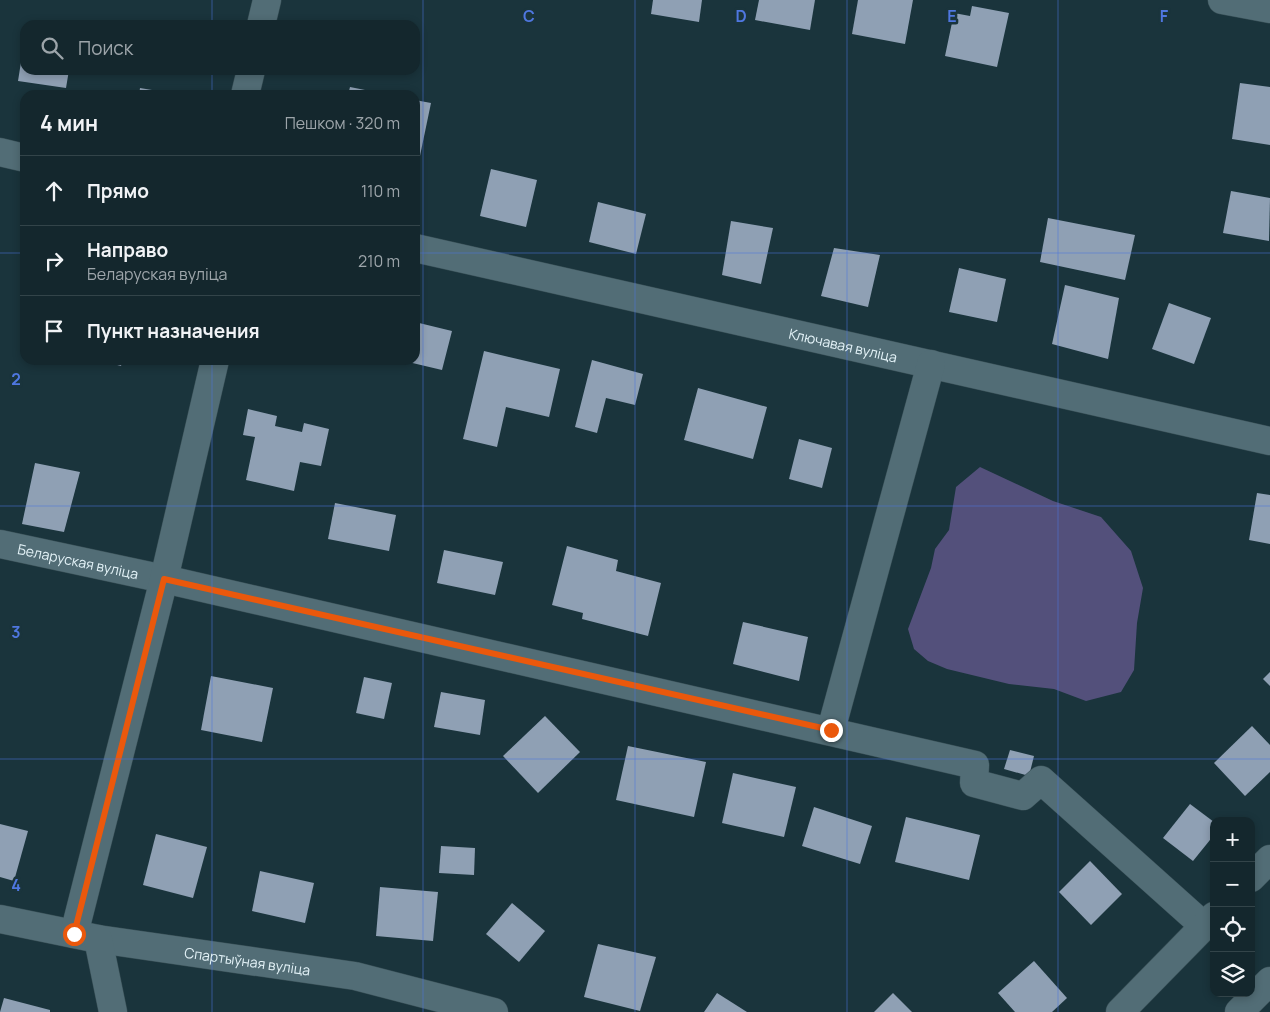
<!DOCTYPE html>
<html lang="ru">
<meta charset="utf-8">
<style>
:root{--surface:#14272d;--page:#213339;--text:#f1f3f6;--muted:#9da5aa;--line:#334449}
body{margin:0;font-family:Manrope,sans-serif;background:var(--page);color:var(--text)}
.controls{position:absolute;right:15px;bottom:15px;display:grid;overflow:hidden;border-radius:10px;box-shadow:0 2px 8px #0003}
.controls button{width:45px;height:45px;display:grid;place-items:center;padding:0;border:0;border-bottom:1px solid var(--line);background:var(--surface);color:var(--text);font:25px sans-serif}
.stop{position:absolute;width:15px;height:15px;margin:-11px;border:4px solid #ea580c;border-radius:50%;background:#fff}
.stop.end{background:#ea580c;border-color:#fff;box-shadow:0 1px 5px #0008}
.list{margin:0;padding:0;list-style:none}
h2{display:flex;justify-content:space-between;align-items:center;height:65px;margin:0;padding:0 20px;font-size:21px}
h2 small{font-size:16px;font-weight:400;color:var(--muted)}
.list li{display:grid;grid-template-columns:32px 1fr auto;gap:15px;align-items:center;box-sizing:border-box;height:70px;padding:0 20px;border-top:1px solid var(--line)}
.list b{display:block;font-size:19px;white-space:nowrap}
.list p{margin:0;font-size:16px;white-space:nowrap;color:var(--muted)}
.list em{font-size:16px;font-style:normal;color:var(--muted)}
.icon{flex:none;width:28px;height:28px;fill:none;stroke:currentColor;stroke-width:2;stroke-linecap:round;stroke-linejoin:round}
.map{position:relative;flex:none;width:1270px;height:1012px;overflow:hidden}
.search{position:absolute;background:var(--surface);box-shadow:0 2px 8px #0003;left:20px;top:20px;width:400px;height:55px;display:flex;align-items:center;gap:12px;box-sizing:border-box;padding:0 18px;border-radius:15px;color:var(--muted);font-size:19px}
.panel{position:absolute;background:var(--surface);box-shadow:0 2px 8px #0003;left:20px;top:90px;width:400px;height:275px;border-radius:15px}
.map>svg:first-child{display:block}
.water{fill:#53507b}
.building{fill:#8fa0b4}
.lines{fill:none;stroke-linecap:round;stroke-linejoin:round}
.minor-casing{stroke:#384f56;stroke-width:29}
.minor{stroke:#526d76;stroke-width:28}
.route{stroke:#ea580c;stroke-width:6}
.grid{fill:none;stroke:#4f77e0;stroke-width:1;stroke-opacity:0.55}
.labels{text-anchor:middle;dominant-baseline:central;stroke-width:5;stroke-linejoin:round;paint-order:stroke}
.street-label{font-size:14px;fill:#e4f3f8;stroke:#1a343c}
.grid-label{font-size:16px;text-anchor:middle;font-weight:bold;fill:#4f77e0;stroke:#1a343c;stroke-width:5;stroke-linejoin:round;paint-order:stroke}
</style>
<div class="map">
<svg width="1270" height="1012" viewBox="0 0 1270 1012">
<rect width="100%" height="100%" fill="#1a343c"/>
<path class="water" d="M980,467L1053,501L1101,517L1131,551L1143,588L1137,623L1134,670L1121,692L1086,701L1054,689L1009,684L947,669L928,661L914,649L908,629L931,568L935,549L949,530L956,487Z"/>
<g class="building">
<path d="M653,0H702L699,22L651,14Z"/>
<path d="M759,0H815L810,30L755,20Z"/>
<path d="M858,0H913L905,44L852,34Z"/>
<path d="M972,6L1009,13L997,67L945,56L954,13L970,16Z"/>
<path d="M24,43L25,70H69L66,88L18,81Z"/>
<path d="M1240,83L1270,87V145L1232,139Z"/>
<path d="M350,87L385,94V95H348Z"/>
<path d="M140,88L176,94V95H139Z"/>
<path d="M415,100L431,103L416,175H415Z"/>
<path d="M491,169L537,180L526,227L480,216Z"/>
<path d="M1231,191L1270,198L1269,241L1223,233Z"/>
<path d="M598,202L646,214L636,254L589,242Z"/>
<path d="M1048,218L1135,235L1125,280L1040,262Z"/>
<path d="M731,221L773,228L761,284L722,275Z"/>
<path d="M834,248L880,255L868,307L821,296Z"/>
<path d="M959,268L1006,279L997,322L949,312Z"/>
<path d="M1065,285L1119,298L1108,359L1052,344Z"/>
<path d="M1169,303L1211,318L1194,364L1152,349Z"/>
<path d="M415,322L452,331L442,370L404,361L415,360Z"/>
<path d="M484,351L560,369L549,417L506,407L497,447L463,439Z"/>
<path d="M98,360H123L121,366Z"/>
<path d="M592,360L643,374L635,405L606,398L597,433L575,427Z"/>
<path d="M698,388L767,407L753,459L684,440Z"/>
<path d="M248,409L277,416L275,426L302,432L304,423L329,429L321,466L300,462L294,491L246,480L255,437L243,435Z"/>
<path d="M799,439L832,448L822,488L789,479Z"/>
<path d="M35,463L80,472L64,532L22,524Z"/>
<path d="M1257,493L1270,495V544L1249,540Z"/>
<path d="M335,503L396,515L389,551L328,539Z"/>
<path d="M567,546L618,560L616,571L661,583L648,636L582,619L583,613L552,605Z"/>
<path d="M444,550L503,562L495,595L437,583Z"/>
<path d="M743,622L808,637L799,681L733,664Z"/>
<path d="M1270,672V686L1263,679Z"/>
<path d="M211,676L273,688L262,742L201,730Z"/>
<path d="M364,677L392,683L384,719L356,713Z"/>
<path d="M441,692L485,700L480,735L434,727Z"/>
<path d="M545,716L580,752L538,793L503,756Z"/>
<path d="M1252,726L1270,745V772L1245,796L1214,763Z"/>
<path d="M628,746L706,762L694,817L616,800Z"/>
<path d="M1010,750L1034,756L1029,776L1004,769Z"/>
<path d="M733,773L796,787L784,837L722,823Z"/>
<path d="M1190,804L1214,822V835L1193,861L1163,838Z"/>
<path d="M814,807L872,826L860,864L802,846Z"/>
<path d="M906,817L980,835L969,880L895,862Z"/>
<path d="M0,824L28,831L14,881L0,877Z"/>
<path d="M156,834L207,847L193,898L143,885Z"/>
<path d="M441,846L475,848L474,875L439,873Z"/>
<path d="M1090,861L1122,894L1091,925L1059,892Z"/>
<path d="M260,871L314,883L305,923L252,911Z"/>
<path d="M380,887L438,892L433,941L376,936Z"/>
<path d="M512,903L545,931L519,962L486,934Z"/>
<path d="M598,944L656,957L640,1011L584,997Z"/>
<path d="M1034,961L1067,998L1052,1012H1015L998,993Z"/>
<path d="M717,993L747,1012H704Z"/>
<path d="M893,993L912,1012H874Z"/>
<path d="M4,998L50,1010V1012H0Z"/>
</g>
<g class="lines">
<g class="minor-casing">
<g id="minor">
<path d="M1222,0L1270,9"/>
<path d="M261,25L267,0"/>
<path d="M245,95L251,70"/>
<path d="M0,152L25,158"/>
<path id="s1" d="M415,248L1270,441"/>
<path id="s2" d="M0,544L164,579L975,765L974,783L1023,796L1041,780L1204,926"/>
<path d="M831,730L931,364"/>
<path d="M1251,878L1270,859"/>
<path id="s3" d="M0,919L98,939L355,976L494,1012"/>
<path d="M74,934L164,579L215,360"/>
<path d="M98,939L113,1012"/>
<path d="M1120,1012L1214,916"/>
<path d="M1239,1012L1270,981"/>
</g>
</g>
<use href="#minor" class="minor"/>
</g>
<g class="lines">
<path class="route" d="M74,934L164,579L831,730"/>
</g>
<path class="grid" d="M212,0V25M423,0V1012M635,0V1012M847,0V1012M1058,0V1012M212,70V95M0,253H25M415,253H1270M212,360V1012M0,506H1270M0,759H1270"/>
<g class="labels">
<g class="street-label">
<text stroke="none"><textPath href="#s1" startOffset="439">Ключавая вуліца</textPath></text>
<text stroke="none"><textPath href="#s2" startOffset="80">Беларуская вуліца</textPath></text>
<text stroke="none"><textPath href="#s3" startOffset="251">Спартыўная вуліца</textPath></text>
</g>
</g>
<g class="grid-label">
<text x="529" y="22">C</text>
<text x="741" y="22">D</text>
<text x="952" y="22">E</text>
<text x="1164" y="22">F</text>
<text x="16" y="385">2</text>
<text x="16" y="638">3</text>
<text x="16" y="891">4</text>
</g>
</svg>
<div class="controls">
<button>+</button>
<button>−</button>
<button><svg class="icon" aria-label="locate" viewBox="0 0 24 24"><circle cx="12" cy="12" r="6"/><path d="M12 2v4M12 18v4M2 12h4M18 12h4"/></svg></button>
<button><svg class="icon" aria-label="layers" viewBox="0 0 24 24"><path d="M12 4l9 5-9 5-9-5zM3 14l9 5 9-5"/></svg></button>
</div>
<div class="stop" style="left:74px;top:934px"></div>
<div class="stop end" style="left:831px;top:730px"></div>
<div class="search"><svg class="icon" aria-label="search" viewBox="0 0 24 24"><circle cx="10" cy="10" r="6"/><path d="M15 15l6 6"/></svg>Поиск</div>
<section class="panel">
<h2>4 мин<small>Пешком · 320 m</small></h2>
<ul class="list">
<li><svg class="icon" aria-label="ahead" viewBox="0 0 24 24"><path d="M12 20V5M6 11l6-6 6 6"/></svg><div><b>Прямо</b></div><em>110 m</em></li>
<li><svg class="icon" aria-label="right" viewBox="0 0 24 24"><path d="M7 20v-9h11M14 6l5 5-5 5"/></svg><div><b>Направо</b><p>Беларуская вуліца</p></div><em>210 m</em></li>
<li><svg class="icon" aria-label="arrive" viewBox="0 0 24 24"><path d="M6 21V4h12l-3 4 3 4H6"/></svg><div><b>Пункт назначения</b></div></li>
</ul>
</section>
</div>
